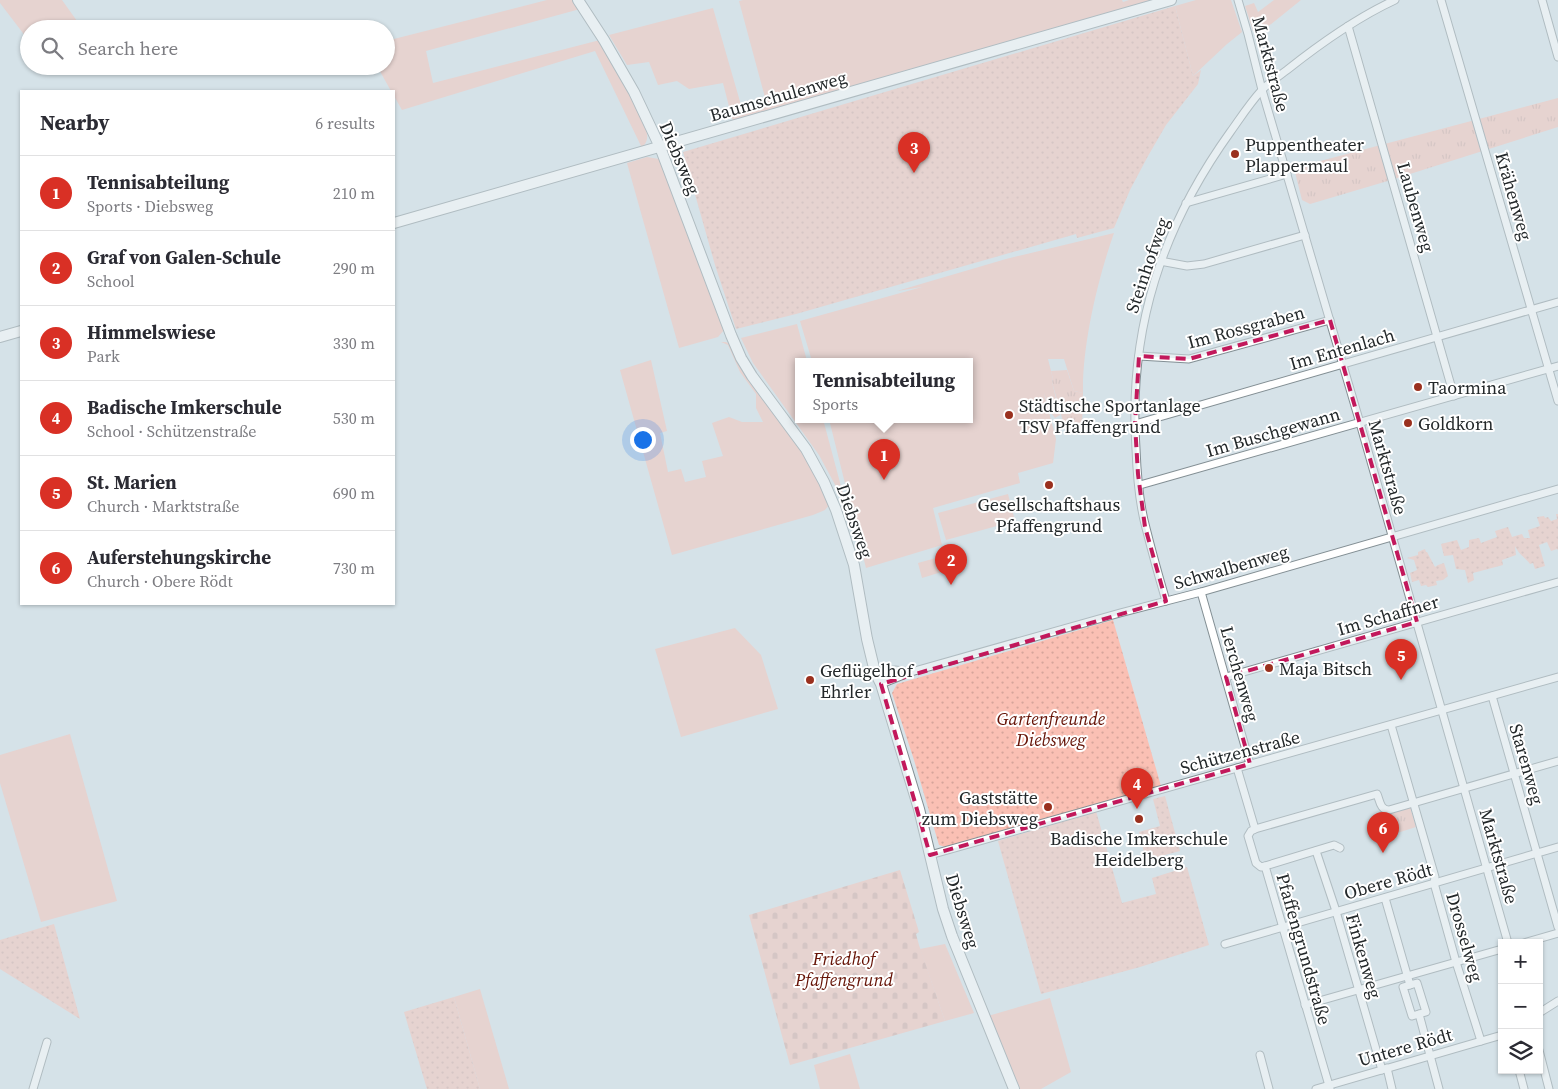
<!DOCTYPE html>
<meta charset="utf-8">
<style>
:root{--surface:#fff;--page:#f7f7f7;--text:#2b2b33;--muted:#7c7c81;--line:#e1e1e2;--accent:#d93025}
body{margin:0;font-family:"Source Serif 4",serif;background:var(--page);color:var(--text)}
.controls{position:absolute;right:15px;bottom:15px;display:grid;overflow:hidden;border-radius:0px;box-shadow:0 1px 4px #0004}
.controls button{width:45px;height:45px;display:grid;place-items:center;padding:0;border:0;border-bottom:1px solid var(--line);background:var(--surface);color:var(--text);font:25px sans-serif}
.you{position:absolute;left:642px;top:439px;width:18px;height:18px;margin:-12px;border:4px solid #fff;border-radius:50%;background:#1a73e8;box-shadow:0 0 0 8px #1a73e833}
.badge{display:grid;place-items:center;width:32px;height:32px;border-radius:50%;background:var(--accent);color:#fff;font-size:16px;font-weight:700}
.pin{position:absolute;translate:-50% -41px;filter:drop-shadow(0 1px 2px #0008)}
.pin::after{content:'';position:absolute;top:26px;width:18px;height:15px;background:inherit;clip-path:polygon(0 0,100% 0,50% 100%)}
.popup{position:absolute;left:795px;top:358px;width:178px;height:65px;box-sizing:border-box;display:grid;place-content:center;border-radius:0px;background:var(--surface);filter:drop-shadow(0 1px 4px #0005);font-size:16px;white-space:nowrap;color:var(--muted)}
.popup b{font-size:19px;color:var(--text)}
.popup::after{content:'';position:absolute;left:50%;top:100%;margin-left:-10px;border:10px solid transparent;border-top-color:var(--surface)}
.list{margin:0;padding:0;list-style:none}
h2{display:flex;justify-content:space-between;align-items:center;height:65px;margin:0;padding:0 20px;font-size:21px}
h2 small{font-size:16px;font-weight:400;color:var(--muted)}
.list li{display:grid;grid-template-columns:32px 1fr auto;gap:15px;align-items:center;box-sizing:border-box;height:75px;padding:0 20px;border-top:1px solid var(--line)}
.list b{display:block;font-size:19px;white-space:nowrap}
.list p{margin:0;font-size:16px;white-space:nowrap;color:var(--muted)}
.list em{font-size:16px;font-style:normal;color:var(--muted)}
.icon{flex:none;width:28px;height:28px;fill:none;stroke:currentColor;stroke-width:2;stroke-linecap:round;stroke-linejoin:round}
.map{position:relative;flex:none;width:1558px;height:1089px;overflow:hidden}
.search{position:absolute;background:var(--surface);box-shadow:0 1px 4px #0004;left:20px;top:20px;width:375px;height:55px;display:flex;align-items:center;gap:12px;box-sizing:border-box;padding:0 18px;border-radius:28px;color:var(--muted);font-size:19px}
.panel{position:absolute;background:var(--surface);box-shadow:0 1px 4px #0004;left:20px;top:90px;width:375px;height:515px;border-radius:0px}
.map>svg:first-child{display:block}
.grass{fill:#fac0b4}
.cemetery{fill:url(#cemetery-stones)}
.park{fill:url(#park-tufts)}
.garden{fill:url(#garden-dots)}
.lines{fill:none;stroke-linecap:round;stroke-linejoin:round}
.street-casing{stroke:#838f94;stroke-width:9}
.secondary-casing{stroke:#838f94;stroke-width:12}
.street{stroke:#fff;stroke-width:7}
.secondary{stroke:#fff;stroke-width:10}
.marked{fill:none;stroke:#c2185b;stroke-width:4;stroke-dasharray:10 6;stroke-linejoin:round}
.poi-dot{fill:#9a301e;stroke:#fff;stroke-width:2}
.labels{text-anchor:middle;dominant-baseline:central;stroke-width:4;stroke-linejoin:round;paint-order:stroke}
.street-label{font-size:18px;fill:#23282a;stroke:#fff}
.poi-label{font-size:18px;fill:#23282a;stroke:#fff;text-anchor:start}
.park-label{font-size:18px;font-style:italic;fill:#651205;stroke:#fff}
</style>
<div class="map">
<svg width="1558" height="1089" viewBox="0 0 1558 1089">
<defs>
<pattern id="cemetery-stones" width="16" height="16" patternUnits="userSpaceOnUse" patternTransform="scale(1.25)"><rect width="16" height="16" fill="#fac0b4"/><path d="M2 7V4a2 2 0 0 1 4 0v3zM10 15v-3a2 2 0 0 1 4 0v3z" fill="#d6a59b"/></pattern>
<pattern id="park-tufts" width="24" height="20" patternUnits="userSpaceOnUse" patternTransform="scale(1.25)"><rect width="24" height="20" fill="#fac0b4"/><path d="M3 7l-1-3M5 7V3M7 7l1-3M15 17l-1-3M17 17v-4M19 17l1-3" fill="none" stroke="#d6a59b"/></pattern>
<pattern id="garden-dots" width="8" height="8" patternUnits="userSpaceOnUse" patternTransform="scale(1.25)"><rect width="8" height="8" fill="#fac0b4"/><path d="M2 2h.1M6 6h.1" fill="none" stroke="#d6a59b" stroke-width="1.8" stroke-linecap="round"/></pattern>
</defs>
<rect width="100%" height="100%" fill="#d6e2e8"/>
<g class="grass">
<path d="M0,0H62L77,21L64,29H29V41L0,3Z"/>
<path d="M547,0H574L580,9L426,51L433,83L600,40L620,75L646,129C648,137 648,141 642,148L595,51L402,110L394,96V91H391L377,66H386V41Z"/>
<path d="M743,0H1122L1123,2L1129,0H1157L733,122L723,83L689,89L677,81L658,85L649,62L627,65L609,35L713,8L743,112L767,105L739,1Z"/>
<path d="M1196,0H1231L1242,32L1227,44L1193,76L1175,6Z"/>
<path d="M1274,0H1301L1260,33L1253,31L1245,6L1254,3L1258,12Z"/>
<path d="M647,157L659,159L662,164L724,330L718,337L679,348L627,163Z"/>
<path d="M1114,233C1098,278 1082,345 1083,393L1074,391L1064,359H1048L1053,379L1052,382L1060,415L1055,418L1051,413L1044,393L1056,439L1053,463L1018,473L1020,483L933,508L942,545L866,568L829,419H969V361H812L800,321L922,287L897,291L1006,259Z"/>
<path d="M797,324L807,361H799V419H823L846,505L819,455L753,363L741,338Z"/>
<path d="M721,342H726L731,345L756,390L806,457L830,504L825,510L813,515L672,555L620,370L651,360L667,431L660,433L668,472L681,469L685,482L706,477L702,461L723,456L712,423L729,417L742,422H763L756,408V394L740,372L728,345Z"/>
<path d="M1008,494L1015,521L946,540L938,513Z"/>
<path d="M943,556L948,570L922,578L918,563Z"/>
<path d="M735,628L761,655L778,709L681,737L655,649Z"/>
<path d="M70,734L117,901L41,922L0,783V755Z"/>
<path d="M945,944L974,1013L945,1021L920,949Z"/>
<path d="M480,989L509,1089H480L454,997Z"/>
<path d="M1050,998L1071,1072L1041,1089H1020L988,1016Z"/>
<path d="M850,1054L860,1089H820L814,1065Z"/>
</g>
<path class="cemetery" d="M900,870L919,932L916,934L919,945L945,1021L790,1065L749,915Z"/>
<g class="park">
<path d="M1558,98V127L1391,180L1310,204L1302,200L1294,168Z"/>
<path d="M1067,370L1074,391L1083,393L1082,428L1066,432L1052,382L1053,379L1051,371Z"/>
<path d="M1410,807L1416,827L1397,833L1395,831L1389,814Z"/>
</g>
<g class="garden">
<path d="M1175,6L1193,76L1201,70L1198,84L1166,125L1148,156L1130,190L1114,228L1077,238L1076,234L796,314L736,329L715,265L683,152Z"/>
<path d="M1556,514H1558V550L1557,549L1551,551L1547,542L1539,545L1545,566L1535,569L1533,563L1530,564C1525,557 1519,555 1515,546L1516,555L1502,560L1503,565L1473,573L1474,580L1468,583L1465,570L1456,569L1453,555L1444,556L1441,544L1457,540L1461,550L1469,547V540L1479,538L1481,543L1497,537L1495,531L1508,527L1512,537L1522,534L1524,538H1530L1528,530L1540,526L1537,517L1544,516L1545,518L1548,517L1551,521L1557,519Z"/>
<path d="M1425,549L1426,552H1427L1435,567L1438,565L1444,563L1448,576L1443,580L1436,581L1437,585L1428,587L1426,585L1421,586L1419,580L1412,582L1410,573L1417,570L1414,560L1407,558L1418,555V552Z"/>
<path d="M1113,620L1161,786L948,848L939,845L914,760L892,693L897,684Z"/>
<path d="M1165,796L1180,851L1146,860L1139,832L1160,826L1153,799Z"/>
<path d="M1096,811L1122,903L1156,894L1152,878L1187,867L1209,945L1140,967L1041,994L998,841Z"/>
<path d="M54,924L80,1019L0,969V940Z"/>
<path d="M454,997L480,1089H427L404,1012Z"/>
</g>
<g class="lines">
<g class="street-casing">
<g id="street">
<path d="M1238,0L1248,34L1262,90L1360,423L1508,943"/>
<path d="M1441,0L1558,401"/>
<path d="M1542,0L1558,57"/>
<path d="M1348,26L1454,396"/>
<path d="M1186,203L1287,174"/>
<path d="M1160,261L1187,266L1204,264L1305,235"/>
<path d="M1139,356L1189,359L1330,320"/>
<path d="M1135,424L1558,302"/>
<path d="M1140,485L1558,366"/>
<path d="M1201,592L1250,764"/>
<path d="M1166,601C1159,577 1152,552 1146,528C1139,503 1137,475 1136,449C1128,329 1162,227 1231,131C1241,117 1250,103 1261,91C1268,83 1279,76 1287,70C1321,43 1356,18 1395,0"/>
<path d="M875,672L895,670L910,672"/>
<path d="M1226,677L1558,582"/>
<path d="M881,684L911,672L1120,613L1201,592L1558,489"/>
<path d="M1492,696L1558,927"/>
<path d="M1391,725L1435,877L1434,883L1456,962L1481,1041"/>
<path d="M1237,768L1255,829L1251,831L1248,836L1256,863L1261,867L1265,866L1330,1089"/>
<path d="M1255,829L1377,794C1380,801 1380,810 1389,810L1558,761"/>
<path d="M1316,851L1335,908L1382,1070"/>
<path d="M930,855L1558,677"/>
<path d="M1265,866L1334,845L1340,848"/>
<path d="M1385,898L1410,985L1417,983L1426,1012L1419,1014L1439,1089"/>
<path d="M1524,943L1558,933"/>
<path d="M1225,944L1558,847"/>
<path d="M1410,985L1403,987L1412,1016L1419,1014"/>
<path d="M1305,1005L1502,949"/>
<path d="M1539,1013L1558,1001"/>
<path d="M1539,1050L1549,1089"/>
<path d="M1260,1055L1269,1089"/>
<path d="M1387,1068L1392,1089"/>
<path d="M1519,1070L1524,1089"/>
<path d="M33,1089L47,1042"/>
<path d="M1316,1089L1502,1035"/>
</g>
</g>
<g class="secondary-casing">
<g id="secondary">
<path d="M578,0L604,40L634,92L660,147L731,335L741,358L752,376L806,449L824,482L836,510L854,565L867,639L875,672L881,684L919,809L943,909L952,936L1014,1089"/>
<path d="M394,223L1171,0"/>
<path d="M0,337L21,331"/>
</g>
</g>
<use href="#street" class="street"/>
<use href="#secondary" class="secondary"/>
</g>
<path d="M0 0H1558V1089H0ZM1330,320L1417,622L1226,677L1250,764L930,855L881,684L1166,601L1145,527L1138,474L1135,424L1139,356L1189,359Z" fill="#d6e2e8" fill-opacity=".55" fill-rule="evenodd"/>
<path class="marked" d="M1330,320L1417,622L1226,677L1250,764L930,855L881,684L1166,601L1145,527L1138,474L1135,424L1139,356L1189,359Z"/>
<g class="poi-dot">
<circle cx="1235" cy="154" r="5"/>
<circle cx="1418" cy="387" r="5"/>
<circle cx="1009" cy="415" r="5"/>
<circle cx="1408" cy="423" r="5"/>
<circle cx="1049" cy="485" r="5"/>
<circle cx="1269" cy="668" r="5"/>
<circle cx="810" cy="680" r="5"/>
<circle cx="1048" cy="807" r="5"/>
<circle cx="1139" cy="819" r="5"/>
</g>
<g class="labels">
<g class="street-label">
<text transform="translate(1271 64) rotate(75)">Marktstraße</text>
<text transform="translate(778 96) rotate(-16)">Baumschulenweg</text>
<text transform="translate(680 158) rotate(67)">Diebsweg</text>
<text transform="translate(1514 196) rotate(74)">Krähenweg</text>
<text transform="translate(1416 207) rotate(74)">Laubenweg</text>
<text transform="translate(1147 265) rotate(-71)">Steinhofweg</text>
<text transform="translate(1246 327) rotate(-15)">Im Rossgraben</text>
<text transform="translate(1342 349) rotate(-16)">Im Entenlach</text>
<text transform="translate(1273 432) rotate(-16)">Im Buschgewann</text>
<text transform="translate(1388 467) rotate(74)">Marktstraße</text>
<text transform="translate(855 521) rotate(71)">Diebsweg</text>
<text transform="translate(1231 567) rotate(-16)">Schwalbenweg</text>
<text transform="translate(1388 615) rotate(-16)">Im Schaffner</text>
<text transform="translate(1240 674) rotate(74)">Lerchenweg</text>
<text transform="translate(1240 752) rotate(-15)">Schützenstraße</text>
<text transform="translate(1527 764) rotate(74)">Starenweg</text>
<text transform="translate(1499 856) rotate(74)">Marktstraße</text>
<text transform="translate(1388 881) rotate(-16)">Obere Rödt</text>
<text transform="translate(963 911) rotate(73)">Diebsweg</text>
<text transform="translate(1465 937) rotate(74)">Drosselweg</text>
<text transform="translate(1304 949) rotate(74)">Pfaffengrundstraße</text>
<text transform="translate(1364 956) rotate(74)">Finkenweg</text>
<text transform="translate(1405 1047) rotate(-16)">Untere Rödt</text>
</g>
<g class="poi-label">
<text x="1245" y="144">Puppentheater<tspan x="1245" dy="21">Plappermaul</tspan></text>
<text x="1428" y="387">Taormina</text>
<text x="1019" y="405">Städtische Sportanlage<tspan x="1019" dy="21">TSV Pfaffengrund</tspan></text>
<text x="1418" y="423">Goldkorn</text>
<text x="1049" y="504" text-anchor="middle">Gesellschaftshaus<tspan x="1049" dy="21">Pfaffengrund</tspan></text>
<text x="1279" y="668">Maja Bitsch</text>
<text x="820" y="670">Geflügelhof<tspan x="820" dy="21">Ehrler</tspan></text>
<text x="1038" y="797" text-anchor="end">Gaststätte<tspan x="1038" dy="21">zum Diebsweg</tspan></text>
<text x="1139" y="838" text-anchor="middle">Badische Imkerschule<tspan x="1139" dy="21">Heidelberg</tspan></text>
</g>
<g class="park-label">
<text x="1051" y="718">Gartenfreunde<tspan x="1051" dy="21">Diebsweg</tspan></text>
<text x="844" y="958">Friedhof<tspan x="844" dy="21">Pfaffengrund</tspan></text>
</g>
</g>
</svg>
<div class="controls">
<button>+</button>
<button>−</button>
<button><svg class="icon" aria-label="layers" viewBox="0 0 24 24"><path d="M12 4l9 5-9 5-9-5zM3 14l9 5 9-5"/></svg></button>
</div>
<div class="you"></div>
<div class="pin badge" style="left:884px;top:480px">1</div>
<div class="popup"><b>Tennisabteilung</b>Sports</div>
<div class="pin badge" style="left:951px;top:585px">2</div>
<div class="pin badge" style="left:914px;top:173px">3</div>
<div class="pin badge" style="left:1137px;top:809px">4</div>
<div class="pin badge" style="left:1401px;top:680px">5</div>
<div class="pin badge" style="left:1383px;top:853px">6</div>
<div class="search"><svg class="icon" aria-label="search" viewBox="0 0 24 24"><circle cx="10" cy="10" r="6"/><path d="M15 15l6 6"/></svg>Search here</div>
<section class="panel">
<h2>Nearby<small>6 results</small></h2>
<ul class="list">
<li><span class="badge">1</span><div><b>Tennisabteilung</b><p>Sports · Diebsweg</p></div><em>210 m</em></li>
<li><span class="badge">2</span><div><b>Graf von Galen-Schule</b><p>School</p></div><em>290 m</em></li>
<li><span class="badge">3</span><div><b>Himmelswiese</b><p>Park</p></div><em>330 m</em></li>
<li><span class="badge">4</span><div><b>Badische Imkerschule</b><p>School · Schützenstraße</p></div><em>530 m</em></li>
<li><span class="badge">5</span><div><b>St. Marien</b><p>Church · Marktstraße</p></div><em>690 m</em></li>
<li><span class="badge">6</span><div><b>Auferstehungskirche</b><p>Church · Obere Rödt</p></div><em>730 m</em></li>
</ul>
</section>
</div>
